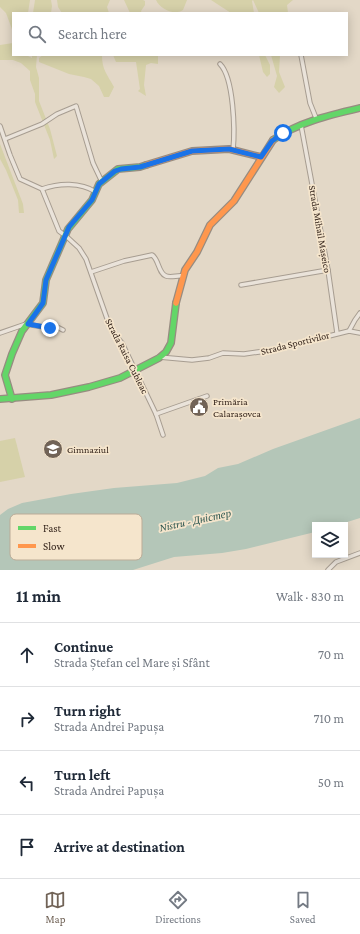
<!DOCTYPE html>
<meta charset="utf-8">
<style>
:root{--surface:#fff;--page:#f6f6f7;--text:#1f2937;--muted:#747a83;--line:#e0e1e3;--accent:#716357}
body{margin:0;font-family:"Crimson Pro",serif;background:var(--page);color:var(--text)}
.controls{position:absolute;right:12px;bottom:12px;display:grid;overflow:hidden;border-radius:0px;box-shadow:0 2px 10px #0003}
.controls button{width:36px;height:36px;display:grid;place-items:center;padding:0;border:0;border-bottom:1px solid var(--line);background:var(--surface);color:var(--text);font:20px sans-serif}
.stop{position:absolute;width:12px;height:12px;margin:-9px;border:3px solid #1a73e8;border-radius:50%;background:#fff}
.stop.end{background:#1a73e8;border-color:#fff;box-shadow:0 1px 4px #0008}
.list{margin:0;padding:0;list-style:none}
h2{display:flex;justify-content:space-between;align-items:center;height:52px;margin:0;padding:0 16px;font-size:17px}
h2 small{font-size:13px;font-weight:400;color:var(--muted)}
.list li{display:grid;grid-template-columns:26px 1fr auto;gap:12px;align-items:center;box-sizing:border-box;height:64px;padding:0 16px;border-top:1px solid var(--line)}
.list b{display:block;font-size:15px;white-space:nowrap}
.list p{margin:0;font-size:13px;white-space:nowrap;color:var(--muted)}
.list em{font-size:13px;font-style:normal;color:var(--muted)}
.icon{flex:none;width:22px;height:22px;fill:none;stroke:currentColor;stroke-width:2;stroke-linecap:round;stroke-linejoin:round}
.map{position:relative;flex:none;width:360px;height:570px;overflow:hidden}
.search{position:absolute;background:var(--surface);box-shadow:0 2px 10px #0003;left:12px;right:12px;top:12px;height:44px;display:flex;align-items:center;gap:10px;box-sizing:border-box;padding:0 14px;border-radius:0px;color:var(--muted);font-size:15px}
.sheet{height:308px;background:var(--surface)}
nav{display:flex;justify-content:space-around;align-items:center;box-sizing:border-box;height:56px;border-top:1px solid var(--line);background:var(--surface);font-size:11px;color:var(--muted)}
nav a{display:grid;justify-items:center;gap:2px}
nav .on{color:var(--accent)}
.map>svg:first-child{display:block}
.green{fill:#d6d1a9}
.water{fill:#b4c6b8}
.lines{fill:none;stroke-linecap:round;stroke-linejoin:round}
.street-casing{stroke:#a79d91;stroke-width:5.5}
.fast-casing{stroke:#978c81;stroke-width:8}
.slow-casing{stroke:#978c81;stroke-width:8}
.street{stroke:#eae3da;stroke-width:3.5}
.fast{stroke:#63d668;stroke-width:5.5}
.slow{stroke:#ff974d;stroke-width:5.5}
.route{stroke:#1a73e8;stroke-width:5}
.labels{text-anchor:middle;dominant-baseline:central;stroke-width:3.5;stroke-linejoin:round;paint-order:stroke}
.street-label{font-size:10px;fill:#34241b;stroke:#f5e5cc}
.poi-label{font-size:10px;fill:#34241b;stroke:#f5e5cc;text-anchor:start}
.water-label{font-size:11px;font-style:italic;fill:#2a544d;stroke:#f5e5cc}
.key{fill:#f5e5cc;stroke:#bbab97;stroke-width:1}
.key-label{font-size:11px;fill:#34241b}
</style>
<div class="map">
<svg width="360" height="570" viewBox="0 0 360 570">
<rect width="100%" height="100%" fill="#e3d8c7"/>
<g class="green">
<path d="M0,0H30L28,13H13V32L6,13L0,7Z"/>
<path d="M35,0H51L52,6L51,13H33Z"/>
<path d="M57,0H110L107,7L109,13H62L58,7Z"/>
<path d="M124,0H143L145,1V5L141,11L142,13H130Z"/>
<path d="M156,0H187L183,10C174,16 160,9 156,0Z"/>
<path d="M211,0H293L287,5L288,13H259L253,0L252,1L254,13H231Z"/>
<path d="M13,43V55H26L32,58V55H37L36,67L39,78V101L50,129L57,156L54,159L50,140L35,102V94L30,80V71L21,63L13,60H0V45Z"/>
<path d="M43,55H102C102,70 107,74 114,87L109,97H104L99,86L91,79L84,77L69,74L39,62V58Z"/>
<path d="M113,55H158V64L151,63L146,65L144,85L146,96L138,91L140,89L136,62H116Z"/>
<path d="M259,55H265L270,65V74L267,77L263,72Z"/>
<path d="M271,55H280L279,72L285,87L279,93L274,87L277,76Z"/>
<path d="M0,144L23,204L24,213H19L18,200L6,170L0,159Z"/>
<path d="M15,438L25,477L0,482V441Z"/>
</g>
<path class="water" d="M360,418V518L338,525H315V532L246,549L222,553L174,557L133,570H0V515L8,509L22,503L71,494L114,488L177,483L205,476L218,468L238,464L273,449Z"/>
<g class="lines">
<g class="street-casing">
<g id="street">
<path d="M301,55L310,103L316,118"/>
<path d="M220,64C234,78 235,131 233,150"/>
<path d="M301,125L328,270L337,333"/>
<path d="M0,126L10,155L20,179L42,189L59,231L67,237L79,248L86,259L110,327L112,331L122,343L156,414L163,435"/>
<path d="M5,139L42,124L57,114L76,106L93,163L102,182"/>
<path d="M42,189C59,183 80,182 96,192"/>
<path d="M91,272L124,261L152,255C159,259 158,273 166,276C171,278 178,275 183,276"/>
<path d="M241,285L328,270"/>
<path d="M349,331L355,320L360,313"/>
<path d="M0,333L26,324L49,328L57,327L63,330"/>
<path d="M159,357L192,360L209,358L223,353L244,354L273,350L349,331L360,333"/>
<path d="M156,414L207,396"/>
<path d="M328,570L336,562L360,553"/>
</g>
</g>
<g class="fast-casing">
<g id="fast">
<path d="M273,140C299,122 330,115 360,108"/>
<path d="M0,399L51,395L89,387L120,378L159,358L166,352L171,343L176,303"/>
<path d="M12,399L5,375L12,354L22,331L43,303L46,280L68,229L92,200L99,184L118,169L140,167L146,165"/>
</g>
</g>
<g class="slow-casing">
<g id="slow">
<path d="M146,165L192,151L229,149L261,157"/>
<path d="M176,303L185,270L197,252L210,225L234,201L273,140"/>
</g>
</g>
<use href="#street" class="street"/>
<use href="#fast" class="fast"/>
<use href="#slow" class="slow"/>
</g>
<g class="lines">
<path class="route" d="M50,328L28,324L43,303L46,280L69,227L92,200L99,184L115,171L121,169L140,167L192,151L229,149L261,157L272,141L283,133"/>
</g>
<defs>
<g id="civic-disc" transform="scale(1)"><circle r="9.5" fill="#716357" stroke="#f5e5cc"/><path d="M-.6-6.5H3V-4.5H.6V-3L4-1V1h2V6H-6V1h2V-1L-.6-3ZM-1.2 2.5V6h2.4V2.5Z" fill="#fff"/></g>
<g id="school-disc" transform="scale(1)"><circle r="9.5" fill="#716357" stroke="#f5e5cc"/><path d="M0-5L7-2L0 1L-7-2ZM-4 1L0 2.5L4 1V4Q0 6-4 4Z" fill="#fff"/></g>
</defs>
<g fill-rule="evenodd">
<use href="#civic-disc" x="199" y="407"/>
<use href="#school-disc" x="53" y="449"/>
</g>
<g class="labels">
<g class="street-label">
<text transform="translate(320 229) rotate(80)">Strada Mihail Mașeico</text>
<text transform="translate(295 343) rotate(-14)">Strada Sportivilor</text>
<text transform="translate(127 356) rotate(63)">Strada Raisa Cubleac</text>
</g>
<g class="poi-label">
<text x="213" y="401">Primăria<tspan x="213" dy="12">Calarașovca</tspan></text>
<text x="67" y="449">Gimnaziul</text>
</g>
<g class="water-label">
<text transform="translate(195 520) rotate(-12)">Nistru - Дністер</text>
</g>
</g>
<rect x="10" y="514" width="132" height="46" rx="6" class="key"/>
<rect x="18" y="526" width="18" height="4" fill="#63d668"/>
<rect x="18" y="544" width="18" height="4" fill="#ff974d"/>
<g class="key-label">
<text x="43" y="532">Fast</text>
<text x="43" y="550">Slow</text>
</g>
</svg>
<div class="controls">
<button><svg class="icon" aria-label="layers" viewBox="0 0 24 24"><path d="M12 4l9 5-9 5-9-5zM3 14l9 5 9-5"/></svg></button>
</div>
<div class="stop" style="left:283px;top:133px"></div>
<div class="stop end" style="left:50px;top:328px"></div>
<div class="search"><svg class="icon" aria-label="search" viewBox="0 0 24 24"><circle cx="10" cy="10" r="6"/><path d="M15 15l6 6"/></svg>Search here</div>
</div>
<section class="sheet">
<h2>11 min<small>Walk · 830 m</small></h2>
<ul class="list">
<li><svg class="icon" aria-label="ahead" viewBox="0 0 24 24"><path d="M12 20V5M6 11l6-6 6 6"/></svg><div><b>Continue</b><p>Strada Ștefan cel Mare și Sfânt</p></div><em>70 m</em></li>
<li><svg class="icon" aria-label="right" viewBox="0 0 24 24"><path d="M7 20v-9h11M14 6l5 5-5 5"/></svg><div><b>Turn right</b><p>Strada Andrei Papușa</p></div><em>710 m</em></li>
<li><svg class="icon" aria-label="left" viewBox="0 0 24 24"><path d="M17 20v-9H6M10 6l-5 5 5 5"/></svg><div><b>Turn left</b><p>Strada Andrei Papușa</p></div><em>50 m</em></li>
<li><svg class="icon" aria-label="arrive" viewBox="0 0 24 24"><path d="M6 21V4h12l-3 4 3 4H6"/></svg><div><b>Arrive at destination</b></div></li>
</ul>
</section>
<nav>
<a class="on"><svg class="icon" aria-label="map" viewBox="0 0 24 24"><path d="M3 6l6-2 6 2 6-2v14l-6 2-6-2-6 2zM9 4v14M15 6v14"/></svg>Map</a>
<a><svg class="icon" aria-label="directions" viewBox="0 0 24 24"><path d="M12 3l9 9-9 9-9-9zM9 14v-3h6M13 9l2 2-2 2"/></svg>Directions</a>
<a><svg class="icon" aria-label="saved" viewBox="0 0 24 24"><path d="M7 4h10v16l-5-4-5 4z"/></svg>Saved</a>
</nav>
